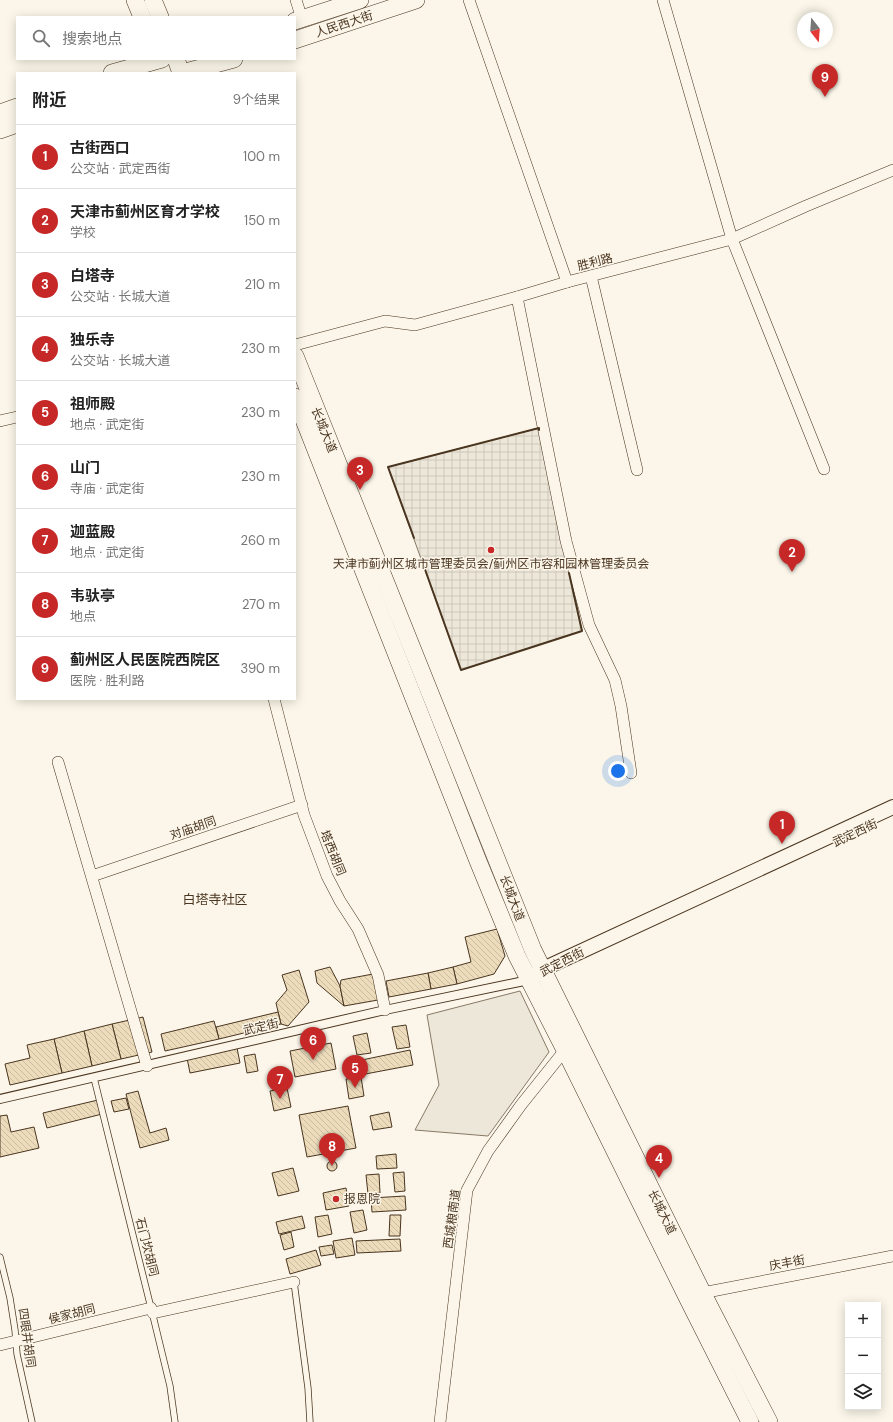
<!DOCTYPE html>
<html lang="zh">
<meta charset="utf-8">
<style>
:root{--surface:#fff;--page:#f6f6f6;--text:#222;--muted:#767676;--line:#e0e0e0;--accent:#c62828}
body{margin:0;font-family:"DM Sans","Noto Sans SC",sans-serif;background:var(--page);color:var(--text)}
.controls{position:absolute;right:12px;bottom:12px;display:grid;overflow:hidden;border-radius:0px;box-shadow:0 2px 10px #0003}
.controls button{width:36px;height:36px;display:grid;place-items:center;padding:0;border:0;border-bottom:1px solid var(--line);background:var(--surface);color:var(--text);font:20px sans-serif}
.compass{position:absolute;left:797px;top:12px;width:36px;height:36px;border-radius:50%;background:var(--surface);box-shadow:0 2px 10px #0003;rotate:163deg}
.you{position:absolute;left:618px;top:771px;width:14px;height:14px;margin:-10px;border:3px solid #fff;border-radius:50%;background:#1a73e8;box-shadow:0 0 0 6px #1a73e833}
.badge{display:grid;place-items:center;width:26px;height:26px;border-radius:50%;background:var(--accent);color:#fff;font-size:13px;font-weight:700}
.pin{position:absolute;translate:-50% -33px;filter:drop-shadow(0 1px 2px #0008)}
.pin::after{content:'';position:absolute;top:21px;width:14px;height:12px;background:inherit;clip-path:polygon(0 0,100% 0,50% 100%)}
.list{margin:0;padding:0;list-style:none}
h2{display:flex;justify-content:space-between;align-items:center;height:52px;margin:0;padding:0 16px;font-size:17px}
h2 small{font-size:13px;font-weight:400;color:var(--muted)}
.list li{display:grid;grid-template-columns:26px 1fr auto;gap:12px;align-items:center;box-sizing:border-box;height:64px;padding:0 16px;border-top:1px solid var(--line)}
.list b{display:block;font-size:15px;white-space:nowrap}
.list p{margin:0;font-size:13px;white-space:nowrap;color:var(--muted)}
.list em{font-size:13px;font-style:normal;color:var(--muted)}
.icon{flex:none;width:22px;height:22px;fill:none;stroke:currentColor;stroke-width:2;stroke-linecap:round;stroke-linejoin:round}
.map{position:relative;flex:none;width:893px;height:1422px;overflow:hidden}
.search{position:absolute;background:var(--surface);box-shadow:0 2px 10px #0003;left:16px;top:16px;width:280px;height:44px;display:flex;align-items:center;gap:10px;box-sizing:border-box;padding:0 14px;border-radius:0px;color:var(--muted);font-size:15px}
.panel{position:absolute;background:var(--surface);box-shadow:0 2px 10px #0003;left:16px;top:72px;width:280px;height:628px;border-radius:0px}
.map>svg:first-child{display:block}
.parking{fill:#ede7d9;stroke:#887966}
.plaza{fill:url(#plaza-grid);stroke:#887966}
.building{fill:url(#building-back-hatch);stroke:#4a3520}
.lines{fill:none;stroke-linecap:round;stroke-linejoin:round}
.service-casing{stroke:#4a3520;stroke-width:7}
.pedestrian-casing{stroke:#4a3520;stroke-width:10}
.minor-casing{stroke:#4a3520;stroke-width:12}
.tertiary-casing{stroke:#4a3520;stroke-width:16}
.primary-casing{stroke:#4a3520;stroke-width:18}
.service{stroke:#fbf6e9;stroke-width:5.5}
.pedestrian{stroke:#fbf6e9;stroke-width:8}
.minor{stroke:#fbf6e9;stroke-width:11}
.tertiary{stroke:#fbf6e9;stroke-width:14}
.primary{stroke:#fbf6e9;stroke-width:17}
.wall{stroke:#4a3520;stroke-width:2}
.poi-dot{fill:#c62828;stroke:#fbf6e9;stroke-width:1.5}
.labels{text-anchor:middle;dominant-baseline:central;stroke-width:3;stroke-linejoin:round;paint-order:stroke}
.street-label{font-size:12px;fill:#4a3520;stroke:#fbf6e9}
.poi-label{font-size:12px;fill:#4a3520;stroke:#fbf6e9}
.neighbourhood-label{font-size:13px;fill:#4a3520;stroke:#fbf6e9}
</style>
<div class="map">
<svg width="893" height="1422" viewBox="0 0 893 1422">
<defs>
<pattern id="plaza-grid" width="8" height="8" patternUnits="userSpaceOnUse"><rect width="8" height="8" fill="#ede7d9"/><path d="M0 4h8M4 0v8" fill="none" stroke="#cdc7ba"/></pattern>
<pattern id="building-back-hatch" width="6" height="6" patternUnits="userSpaceOnUse"><rect width="6" height="6" fill="#ecdcbc"/><path d="M-1 5l2 2M0 0l6 6M5-1l2 2" fill="none" stroke="#ccbda1"/></pattern>
</defs>
<rect width="100%" height="100%" fill="#fbf6e9"/>
<path class="parking" d="M520,991L549,1052L488,1136L415,1130L439,1085L427,1015Z"/>
<path class="plaza" d="M539,428L582,631L461,670L388,467Z"/>
<g class="building">
<path d="M497,929L505,956L494,974L457,984L453,967L471,962L465,937Z"/>
<path d="M330,967L340,986L344,1006L317,983L315,971Z"/>
<path d="M453,967L457,984L431,989L428,973Z"/>
<path d="M299,970L309,1002L288,1026L281,1024L276,1003L287,990L282,975Z"/>
<path d="M428,973L431,989L389,997L386,981Z"/>
<path d="M373,974L378,1000L344,1006L340,986L341,980Z"/>
<path d="M278,1012L281,1024L219,1039L216,1027Z"/>
<path d="M143,1017L152,1052L121,1059L112,1024Z"/>
<path d="M214,1021L219,1039L165,1051L161,1034Z"/>
<path d="M112,1024L121,1059L92,1066L84,1031Z"/>
<path d="M406,1025L410,1047L397,1049L392,1027Z"/>
<path d="M84,1031L92,1066L62,1073L54,1039Z"/>
<path d="M367,1033L371,1053L357,1055L353,1036Z"/>
<path d="M54,1039L62,1073L10,1085L5,1064L30,1058L27,1045Z"/>
<path d="M331,1043L336,1069L295,1077L290,1051Z"/>
<path d="M237,1048L240,1063L190,1073L187,1058Z"/>
<path d="M410,1050L413,1065L360,1075L357,1061Z"/>
<path d="M255,1054L258,1071L247,1073L244,1056Z"/>
<path d="M361,1077L364,1096L349,1099L346,1079Z"/>
<path d="M287,1088L291,1107L274,1111L270,1091Z"/>
<path d="M138,1091L150,1133L166,1128L169,1140L140,1148L126,1094Z"/>
<path d="M126,1098L129,1109L114,1112L111,1101Z"/>
<path d="M98,1100L102,1114L47,1128L43,1113Z"/>
<path d="M348,1106L356,1148L307,1157L299,1115Z"/>
<path d="M389,1112L392,1127L373,1130L370,1116Z"/>
<path d="M7,1115L11,1132L34,1127L39,1148L0,1157V1116Z"/>
<path d="M396,1154L397,1168L377,1169L376,1156Z"/>
<circle cx="332" cy="1166" r="5"/>
<path d="M293,1168L299,1191L278,1196L272,1173Z"/>
<path d="M404,1172L405,1191L395,1192L393,1173Z"/>
<path d="M379,1174L380,1193L368,1194L366,1175Z"/>
<path d="M346,1188L349,1206L326,1210L323,1193Z"/>
<path d="M405,1196L406,1210L372,1212L371,1198Z"/>
<path d="M363,1210L367,1230L354,1233L350,1212Z"/>
<path d="M328,1215L332,1234L318,1237L315,1217Z"/>
<path d="M390,1215H401L400,1236H389Z"/>
<path d="M302,1216L305,1228L279,1234L276,1222Z"/>
<path d="M291,1232L294,1247L284,1250L280,1235Z"/>
<path d="M352,1238L355,1255L336,1258L333,1241Z"/>
<path d="M400,1239L401,1251L357,1253L356,1241Z"/>
<path d="M332,1245L334,1254L321,1256L319,1247Z"/>
<path d="M316,1250L321,1265L290,1274L286,1259Z"/>
</g>
<g class="lines">
<g class="service-casing">
<g id="service">
<path d="M94,1078L154,1320L170,1386L175,1422"/>
<path d="M0,1257L10,1298L15,1330L17,1354L32,1422"/>
<path d="M294,1282L308,1388L310,1422"/>
</g>
</g>
<g class="pedestrian-casing">
<path id="pedestrian" d="M0,1099L385,1010L529,980"/>
</g>
<g class="minor-casing">
<g id="minor">
<path d="M296,0L302,19"/>
<path d="M469,0L567,282"/>
<path d="M663,0L732,239L824,469"/>
<path d="M591,276L637,470"/>
<path d="M517,297L566,541L589,625L615,680L621,706L631,773"/>
<path d="M295,345L385,321L415,325L517,297L567,282L732,239L806,206L893,170"/>
<path d="M0,421L17,417"/>
<path d="M274,699L304,815L327,876L340,901L358,929L378,975L385,1010"/>
<path d="M58,762L147,1066"/>
<path d="M92,876L302,805"/>
<path d="M697,1294L893,1256"/>
<path d="M153,1313L294,1282"/>
<path d="M0,1345L151,1308"/>
<path d="M440,1422L467,1190L488,1151L521,1105L565,1050"/>
</g>
</g>
<g class="tertiary-casing">
<path id="tertiary" d="M535,975L543,969L893,807"/>
</g>
<g class="primary-casing">
<g id="primary">
<path d="M135,0L142,17"/>
<path d="M153,0L160,17"/>
<path d="M295,21L360,0"/>
<path d="M295,40L416,0"/>
<path d="M176,59L181,73"/>
<path d="M112,73L162,59"/>
<path d="M182,73L234,59"/>
<path d="M0,113L17,107"/>
<path d="M0,130L17,124"/>
<path d="M295,356L533,950L702,1292L769,1422"/>
<path d="M295,397L478,861L517,956L565,1050L687,1297L750,1422"/>
</g>
</g>
<use href="#service" class="service"/>
<use href="#pedestrian" class="pedestrian"/>
<use href="#minor" class="minor"/>
<use href="#tertiary" class="tertiary"/>
<use href="#primary" class="primary"/>
<g class="wall">
<path d="M414,538L388,467L539,428V430"/>
<path d="M422,561L461,670L582,631L569,573"/>
</g>
</g>
<g class="poi-dot">
<circle cx="491" cy="550" r="4"/>
<circle cx="336" cy="1199" r="4"/>
</g>
<g class="labels">
<g class="street-label">
<text transform="translate(344 24) rotate(-18)">人民西大街</text>
<text transform="translate(595 262) rotate(-14)">胜利路</text>
<text transform="translate(324 430) rotate(68)">长城大道</text>
<text transform="translate(193 828) rotate(-19)">对庙胡同</text>
<text transform="translate(855 833) rotate(-25)">武定西街</text>
<text transform="translate(333 853) rotate(68)">塔西胡同</text>
<text transform="translate(512 898) rotate(69)">长城大道</text>
<text transform="translate(562 962) rotate(-27)">武定西街</text>
<text transform="translate(261 1027) rotate(-13)">武定街</text>
<text transform="translate(662 1212) rotate(64)">长城大道</text>
<text transform="translate(452 1219) rotate(-82)">西城粮南道</text>
<text transform="translate(147 1247) rotate(76)">石门坎胡同</text>
<text transform="translate(787 1263) rotate(-11)">庆丰街</text>
<text transform="translate(72 1314) rotate(-14)">侯家胡同</text>
<text transform="translate(27 1338) rotate(82)">四眼井胡同</text>
</g>
<g class="poi-label">
<text x="491" y="564">天津市蓟州区城市管理委员会/蓟州区市容和园林管理委员会</text>
<text x="344" y="1199" text-anchor="start">报恩院</text>
</g>
<g class="neighbourhood-label">
<text x="215" y="899">白塔寺社区</text>
</g>
</g>
</svg>
<div class="controls">
<button>+</button>
<button>−</button>
<button><svg class="icon" aria-label="layers" viewBox="0 0 24 24"><path d="M12 4l9 5-9 5-9-5zM3 14l9 5 9-5"/></svg></button>
</div>
<svg class="compass" viewBox="-18 -18 36 36"><path d="M0-13l5 13h-10z" fill="#e53935"/><path d="M0 13l5-13h-10z" fill="#767676"/></svg>
<div class="you"></div>
<div class="pin badge" style="left:782px;top:844px">1</div>
<div class="pin badge" style="left:792px;top:572px">2</div>
<div class="pin badge" style="left:360px;top:490px">3</div>
<div class="pin badge" style="left:659px;top:1178px">4</div>
<div class="pin badge" style="left:355px;top:1088px">5</div>
<div class="pin badge" style="left:313px;top:1060px">6</div>
<div class="pin badge" style="left:280px;top:1099px">7</div>
<div class="pin badge" style="left:332px;top:1166px">8</div>
<div class="pin badge" style="left:825px;top:97px">9</div>
<div class="search"><svg class="icon" aria-label="search" viewBox="0 0 24 24"><circle cx="10" cy="10" r="6"/><path d="M15 15l6 6"/></svg>搜索地点</div>
<section class="panel">
<h2>附近<small>9个结果</small></h2>
<ul class="list">
<li><span class="badge">1</span><div><b>古街西口</b><p>公交站 · 武定西街</p></div><em>100 m</em></li>
<li><span class="badge">2</span><div><b>天津市蓟州区育才学校</b><p>学校</p></div><em>150 m</em></li>
<li><span class="badge">3</span><div><b>白塔寺</b><p>公交站 · 长城大道</p></div><em>210 m</em></li>
<li><span class="badge">4</span><div><b>独乐寺</b><p>公交站 · 长城大道</p></div><em>230 m</em></li>
<li><span class="badge">5</span><div><b>祖师殿</b><p>地点 · 武定街</p></div><em>230 m</em></li>
<li><span class="badge">6</span><div><b>山门</b><p>寺庙 · 武定街</p></div><em>230 m</em></li>
<li><span class="badge">7</span><div><b>迦蓝殿</b><p>地点 · 武定街</p></div><em>260 m</em></li>
<li><span class="badge">8</span><div><b>韦驮亭</b><p>地点</p></div><em>270 m</em></li>
<li><span class="badge">9</span><div><b>蓟州区人民医院西院区</b><p>医院 · 胜利路</p></div><em>390 m</em></li>
</ul>
</section>
</div>
